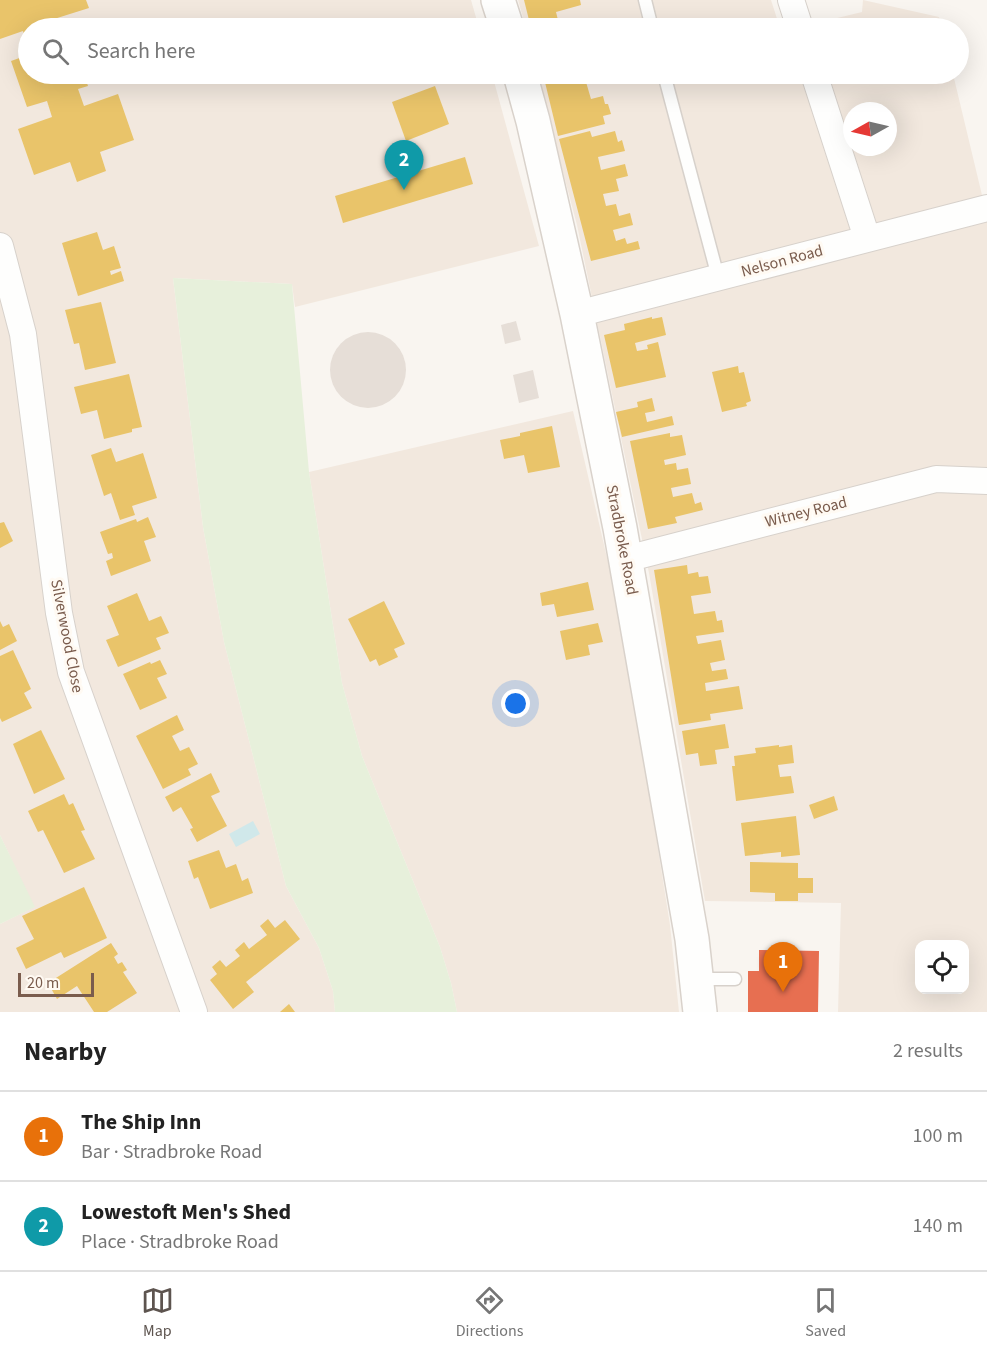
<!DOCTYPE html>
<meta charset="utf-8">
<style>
:root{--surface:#fff;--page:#f2f2f2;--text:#222;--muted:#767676;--line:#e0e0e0;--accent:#5d544f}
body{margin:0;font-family:"Source Sans 3",sans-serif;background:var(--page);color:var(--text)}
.controls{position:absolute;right:18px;bottom:18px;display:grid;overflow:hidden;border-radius:12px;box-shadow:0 6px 24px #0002}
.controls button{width:54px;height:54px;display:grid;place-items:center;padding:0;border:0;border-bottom:2px solid var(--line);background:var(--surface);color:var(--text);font:30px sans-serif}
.compass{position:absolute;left:843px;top:102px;width:54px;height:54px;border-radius:50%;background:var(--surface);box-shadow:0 6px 24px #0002;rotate:262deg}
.scale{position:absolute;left:18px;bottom:15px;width:76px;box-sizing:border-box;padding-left:6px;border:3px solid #7a5c4d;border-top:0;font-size:16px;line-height:21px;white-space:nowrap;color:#7a5c4d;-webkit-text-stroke:4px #fffaf3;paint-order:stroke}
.you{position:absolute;left:516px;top:704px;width:21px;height:21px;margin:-15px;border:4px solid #fff;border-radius:50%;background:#1a73e8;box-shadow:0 0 0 9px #1a73e833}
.badge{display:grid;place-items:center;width:39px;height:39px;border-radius:50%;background:var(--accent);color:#fff;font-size:20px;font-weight:700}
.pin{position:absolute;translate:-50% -50px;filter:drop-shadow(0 2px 3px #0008)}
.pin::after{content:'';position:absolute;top:32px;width:21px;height:18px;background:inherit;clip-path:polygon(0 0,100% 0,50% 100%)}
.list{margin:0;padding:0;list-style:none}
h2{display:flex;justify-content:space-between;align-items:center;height:78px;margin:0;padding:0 24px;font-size:26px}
h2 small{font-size:20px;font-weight:400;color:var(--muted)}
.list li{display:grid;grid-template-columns:39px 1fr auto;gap:18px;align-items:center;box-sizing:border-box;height:90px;padding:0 24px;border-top:2px solid var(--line)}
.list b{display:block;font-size:22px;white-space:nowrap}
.list p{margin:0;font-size:20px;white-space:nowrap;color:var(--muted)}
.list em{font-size:20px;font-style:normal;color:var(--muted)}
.icon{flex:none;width:33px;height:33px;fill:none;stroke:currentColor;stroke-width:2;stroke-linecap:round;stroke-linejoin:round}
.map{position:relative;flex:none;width:987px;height:1012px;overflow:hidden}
.search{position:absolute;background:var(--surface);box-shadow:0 6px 24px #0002;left:18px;right:18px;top:18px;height:66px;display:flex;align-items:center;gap:15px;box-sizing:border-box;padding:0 21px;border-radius:33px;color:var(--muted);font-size:22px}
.sheet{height:258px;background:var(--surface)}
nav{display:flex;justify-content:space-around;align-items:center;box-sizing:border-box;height:84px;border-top:2px solid var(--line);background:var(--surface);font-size:16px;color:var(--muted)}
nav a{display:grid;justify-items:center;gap:3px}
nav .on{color:var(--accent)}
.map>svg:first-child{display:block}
.residential{fill:#f2e8de;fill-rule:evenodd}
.green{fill:#e7f0db}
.water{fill:#d0e8ea}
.homes{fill:#e9c46a}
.shops{fill:#e76f51}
.building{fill:#e6ded7}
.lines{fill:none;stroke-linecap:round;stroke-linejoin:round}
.lane-casing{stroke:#d7d1cb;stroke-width:15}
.street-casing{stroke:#d7d1cb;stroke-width:28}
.secondary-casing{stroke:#d9d2cb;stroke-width:36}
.lane{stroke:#fefefd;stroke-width:12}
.street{stroke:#fefefd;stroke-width:26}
.secondary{stroke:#fefefd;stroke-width:33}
.labels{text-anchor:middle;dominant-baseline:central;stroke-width:6;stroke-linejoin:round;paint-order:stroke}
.street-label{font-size:16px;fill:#7a5c4d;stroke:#fffaf3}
</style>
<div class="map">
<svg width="987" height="1012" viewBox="0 0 987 1012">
<rect width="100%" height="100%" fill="#f9f5f0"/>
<g class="residential">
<path d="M0,0H471L479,28H28V74H492L539,246L295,307L292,284L173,278L203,527L224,642L286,886L319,948L333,991L335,1012H0V924L34,907L0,835Z"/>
<path d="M518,0H771L780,28H526Z"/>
<path d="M863,0L939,17L942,28H796L862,12Z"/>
<path d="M537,74H953L987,216V1012H838L841,903L705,901L649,573L577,225ZM852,111H888V147H852ZM920,944H964V990H920Z"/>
<path d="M573,411L623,627L670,925L679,1012H457L451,983L440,947L362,756L342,683L309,472Z"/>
</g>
<g class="green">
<path d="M173,278L292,284L309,472L342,683L362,756L440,947L451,983L457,1012H335L333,991L319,948L286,886L224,642L203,527Z"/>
<path d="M0,835L35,907L0,924Z"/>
</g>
<path class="water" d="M253,821L260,834L236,847L229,834Z"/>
<g class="homes">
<path d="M0,0H86L89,8L54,19L57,28H28V52L23,31L0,39Z"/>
<path d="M524,0H580L581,5L556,12L559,24L571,21L572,26L591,21L593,28H531Z"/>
<path d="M28,55V74H84L88,86L78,89L84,106L118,94L134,140L100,152L106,171L77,182L70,162L34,175L18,129L52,117L47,101L27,107L11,61Z"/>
<path d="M543,74H600L601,78L586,82L591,99L603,96L605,104H608L611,114L603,116L605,124L558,136Z"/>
<path d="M435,86L449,124L406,141L392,102Z"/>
<path d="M590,131L592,137L615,131L618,142L622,140L625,151L598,157L601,170L625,164L628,176L616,179L619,191L603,194L606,206L616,204L619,216L630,213L633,225L613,230L616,241L625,238L627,244L638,241L640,249L591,261L559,139Z"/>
<path d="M465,157L473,184L343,223L335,196Z"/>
<path d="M97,232L103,250L114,246L121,268L110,271L111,275L121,271L124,281L78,296L62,243Z"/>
<path d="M101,302L116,363L85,370L79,343L74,344L65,310Z"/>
<path d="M652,317V319L662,317L666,335L635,343L637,351L648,349L647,345L658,342L666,377L616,388L604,335L625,330L624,324Z"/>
<path d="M738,366L739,373L744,372L751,401L746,403L747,406L722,412L712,372Z"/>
<path d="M129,374L142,427L132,429V432L104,439L97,410L81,414L74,387Z"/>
<path d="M652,398L655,411L645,413L647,422L672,416L674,425L622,437L616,412L638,407L637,402Z"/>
<path d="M552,426L560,467L528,473L524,455L504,459L500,440L520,436V433Z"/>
<path d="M670,433V437L682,435L686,455L664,460L665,465L676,463L677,470L688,468L691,484L671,488L673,497L692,493L695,504L701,502L703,510L675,517L677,523L648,529L630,441Z"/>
<path d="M111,448L116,462L143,453L157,498L132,506L135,515L120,520L111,493L104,496L91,455Z"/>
<path d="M148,517L156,537L144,541L151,561L111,576L106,561L113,558L112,553L108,554L100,532L136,519L137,522Z"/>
<path d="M4,522L13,541L0,548V523Z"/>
<path d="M687,565L688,574L698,572L699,577L708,576L711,593L691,596L694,614L715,611L717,621L722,620L724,632L696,636L698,644L721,640L725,660L710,663L712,671L726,669L728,679L705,683L706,691L739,686L743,709L710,714L711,720L679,725L654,570Z"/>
<path d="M588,582L594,610L557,617L554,604L542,606L540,593Z"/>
<path d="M137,593L149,621L161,616L169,633L156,638L161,649L118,667L106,640L119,635L107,606Z"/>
<path d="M384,601L405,644L394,649L398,657L379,666L376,659L370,662L348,619Z"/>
<path d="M0,621L3,627L9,624L17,641L0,650Z"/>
<path d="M598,623L603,642L588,645L590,655L566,660L560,631Z"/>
<path d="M13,650L31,689L24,693L32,708L2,722L0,718V656Z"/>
<path d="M160,660L167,674L157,678L167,698L140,710L123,674L150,662L151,664Z"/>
<path d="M177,715L184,730L172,736L180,751L189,747L198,764L188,769L191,775L163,789L136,736Z"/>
<path d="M725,724L729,748L715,750L717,764L700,766L698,753L686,755L682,731Z"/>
<path d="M41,730L65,779L34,794L13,744Z"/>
<path d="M779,745V747L792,745L794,763L778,765L780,777L791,776L794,793L736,801L732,766H735L734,756L756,753L755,748Z"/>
<path d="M211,773L220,792L211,796L227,826L197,842L190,829L193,828L181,807L173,812L165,797Z"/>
<path d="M64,794L69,805L73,803L85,830L81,831L95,859L64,873L43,830L38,832L28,811Z"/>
<path d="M834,796L838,810L814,819L809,805Z"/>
<path d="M796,816L800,855L781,857V852L745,856L741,823Z"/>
<path d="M219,850L226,868L236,864L242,881L248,878L253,893L210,909L198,877L194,879L188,861Z"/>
<path d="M750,862L798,863V878H813V893H798V901H775V893L750,892Z"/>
<path d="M84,887L107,938L64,958L61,952L26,969L16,948L34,939L22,916Z"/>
<path d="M268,919L275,928L285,920L300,939L246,982L254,992L233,1009L210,980L217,974L212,967L220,960L226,967L240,956L235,950L244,942L249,949L267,935L260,926Z"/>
<path d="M111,943L118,954L114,957L118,964L122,962L127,970L123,972L137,993L107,1012H94L77,986L57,999L48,983Z"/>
<path d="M289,1004L295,1012H280Z"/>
</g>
<path class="shops" d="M759,950L819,951L818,1012H748V971H759Z"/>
<g class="building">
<path d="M516,321L521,340L505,344L501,325Z"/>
<circle cx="368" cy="370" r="38"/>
<path d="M533,370L539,398L519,403L513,375Z"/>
</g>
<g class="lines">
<g class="lane-casing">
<g id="lane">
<path d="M645,0L652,28"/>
<path d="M664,74L718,277"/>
<path d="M697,979H735"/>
</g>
</g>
<g class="street-casing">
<g id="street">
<path d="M791,0L800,28"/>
<path d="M814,74L867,238"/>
<path d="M0,246L23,334L59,613L71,672L194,1012"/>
<path d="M577,314L987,208"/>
<path d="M626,559L936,479L987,481"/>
</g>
</g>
<g class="secondary-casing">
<g id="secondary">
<path d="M498,0L507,28"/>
<path d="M520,74L533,121L577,314L620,528L692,939L700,1012"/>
</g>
</g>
<use href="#lane" class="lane"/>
<use href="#street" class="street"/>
<use href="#secondary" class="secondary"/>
</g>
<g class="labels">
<g class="street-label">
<text transform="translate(782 261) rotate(-15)">Nelson Road</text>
<text transform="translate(806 512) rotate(-14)">Witney Road</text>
<text transform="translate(622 540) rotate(79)">Stradbroke Road</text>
<text transform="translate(67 636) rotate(79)">Silverwood Close</text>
</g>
</g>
</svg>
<div class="controls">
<button><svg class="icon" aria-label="locate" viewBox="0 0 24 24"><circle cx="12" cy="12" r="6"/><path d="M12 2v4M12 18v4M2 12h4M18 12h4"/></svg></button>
</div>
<svg class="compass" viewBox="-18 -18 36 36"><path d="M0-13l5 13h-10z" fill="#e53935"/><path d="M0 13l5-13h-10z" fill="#767676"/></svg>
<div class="scale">20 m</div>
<div class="you"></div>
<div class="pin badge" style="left:783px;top:992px;background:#e8710a">1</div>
<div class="pin badge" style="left:404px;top:190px;background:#0f9aa8">2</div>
<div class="search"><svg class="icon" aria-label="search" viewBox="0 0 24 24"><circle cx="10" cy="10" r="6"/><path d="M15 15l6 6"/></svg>Search here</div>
</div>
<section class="sheet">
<h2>Nearby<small>2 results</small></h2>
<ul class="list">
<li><span class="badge" style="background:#e8710a">1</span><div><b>The Ship Inn</b><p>Bar · Stradbroke Road</p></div><em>100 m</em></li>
<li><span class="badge" style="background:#0f9aa8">2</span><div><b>Lowestoft Men's Shed</b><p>Place · Stradbroke Road</p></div><em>140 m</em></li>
</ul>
</section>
<nav>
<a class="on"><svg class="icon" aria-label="map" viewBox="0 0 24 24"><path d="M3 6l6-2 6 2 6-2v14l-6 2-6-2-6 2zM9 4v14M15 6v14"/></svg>Map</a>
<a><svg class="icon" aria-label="directions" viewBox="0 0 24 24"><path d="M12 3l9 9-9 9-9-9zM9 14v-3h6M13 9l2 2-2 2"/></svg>Directions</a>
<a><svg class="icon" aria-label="saved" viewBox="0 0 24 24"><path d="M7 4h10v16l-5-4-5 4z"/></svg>Saved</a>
</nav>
